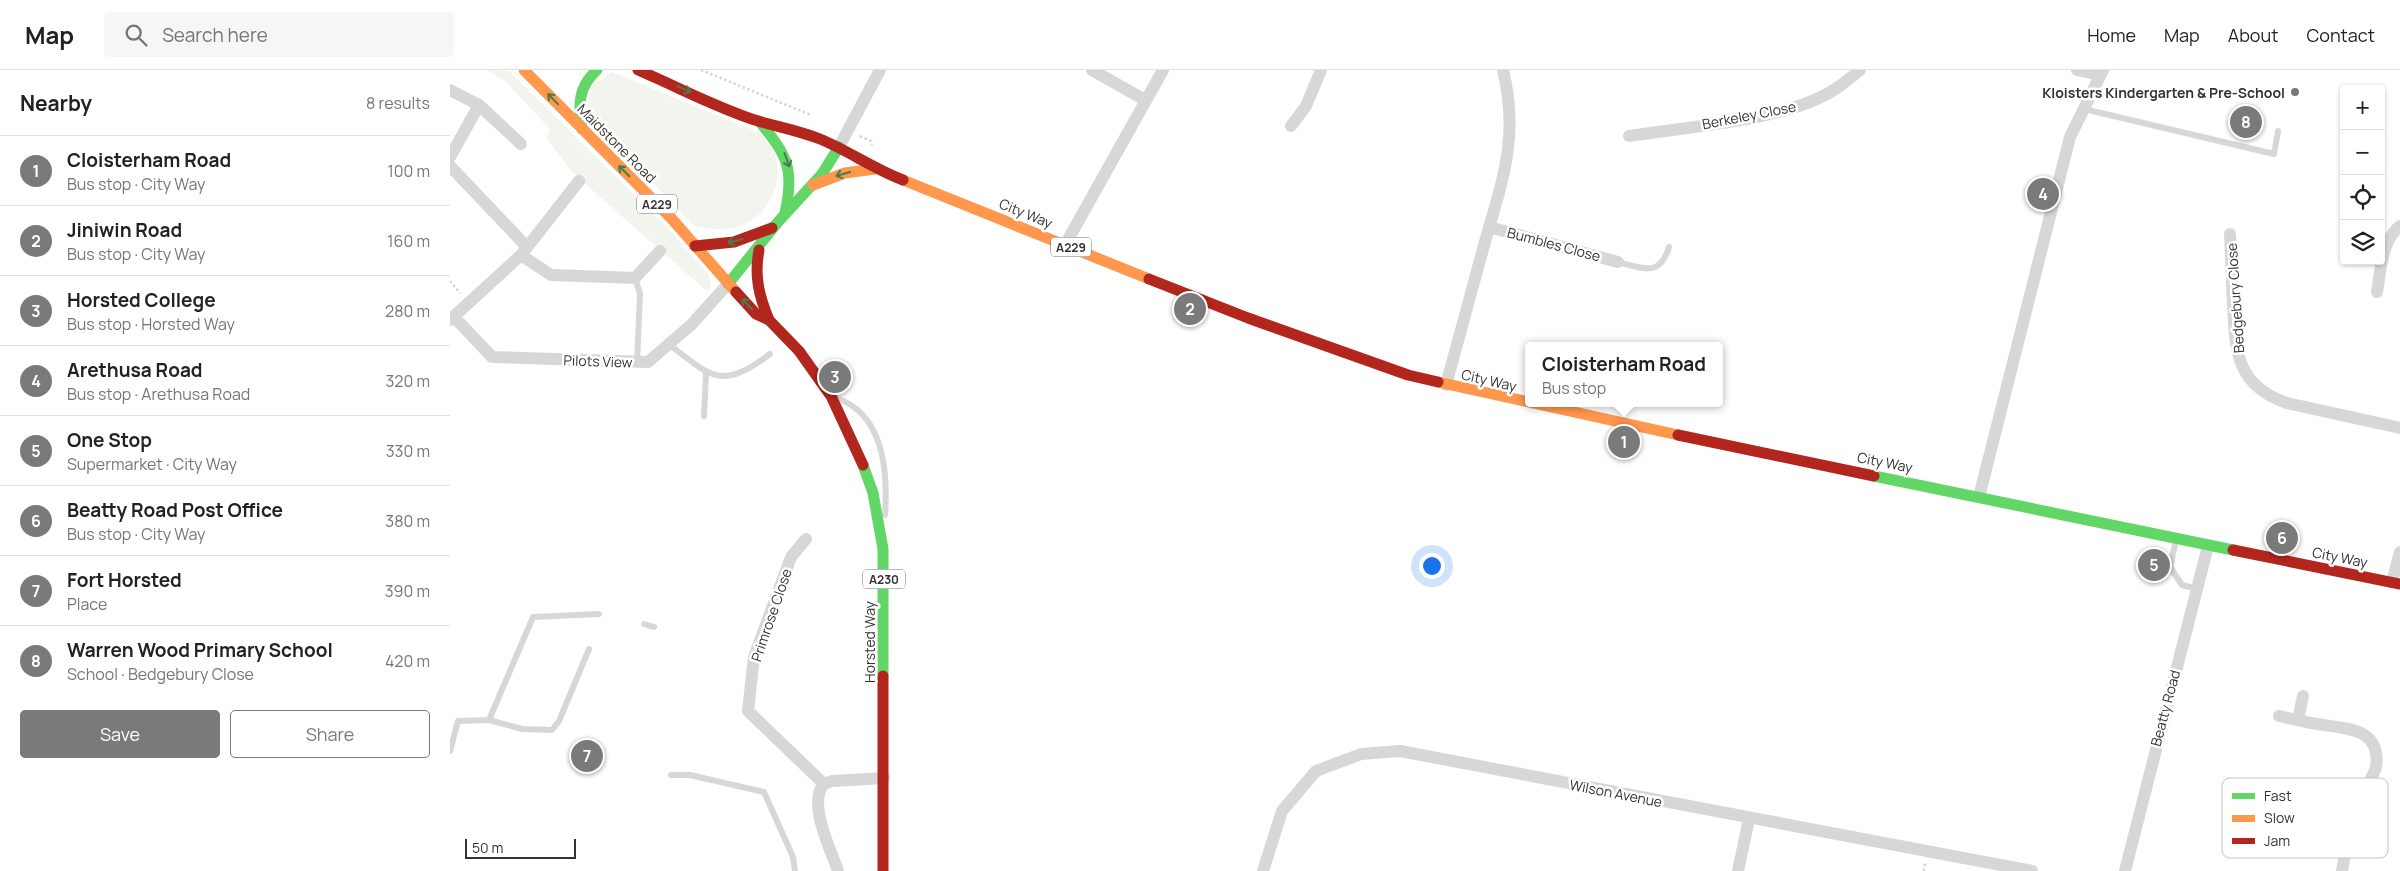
<!DOCTYPE html>
<meta charset="utf-8">
<style>
:root{--surface:#fff;--page:#f6f6f6;--text:#222;--muted:#767676;--line:#e0e0e0;--accent:#7a7a7a}
body{margin:0;font-family:Manrope,sans-serif;background:var(--page);color:var(--text)}
.controls{position:absolute;right:15px;top:15px;display:grid;overflow:hidden;border-radius:5px;box-shadow:0 1px 4px #0004}
.controls button{width:45px;height:45px;display:grid;place-items:center;padding:0;border:0;border-bottom:1px solid var(--line);background:var(--surface);color:var(--text);font:25px sans-serif}
.scale{position:absolute;left:15px;bottom:12px;width:111px;box-sizing:border-box;padding-left:5px;border:2px solid #333;border-top:0;font-size:14px;line-height:18px;white-space:nowrap;color:#333;-webkit-text-stroke:4px #fff;paint-order:stroke}
.you{position:absolute;left:981px;top:495px;width:18px;height:18px;margin:-12px;border:4px solid #fff;border-radius:50%;background:#1a73e8;box-shadow:0 0 0 8px #1a73e833}
.badge{display:grid;place-items:center;width:32px;height:32px;border-radius:50%;background:var(--accent);color:#fff;font-size:16px;font-weight:700}
.pin{position:absolute;translate:-50% -50%;border:2px solid #fff;box-shadow:0 1px 5px #0006}
.popup{position:absolute;left:1075px;top:272px;width:198px;height:65px;box-sizing:border-box;display:grid;place-content:center;border-radius:5px;background:var(--surface);filter:drop-shadow(0 1px 4px #0005);font-size:16px;white-space:nowrap;color:var(--muted)}
.popup b{font-size:19px;color:var(--text)}
.popup::after{content:'';position:absolute;left:50%;top:100%;margin-left:-10px;border:10px solid transparent;border-top-color:var(--surface)}
.list{margin:0;padding:0;list-style:none}
h2{display:flex;justify-content:space-between;align-items:center;height:65px;margin:0;padding:0 20px;font-size:21px}
h2 small{font-size:16px;font-weight:400;color:var(--muted)}
.list li{display:grid;grid-template-columns:32px 1fr auto;gap:15px;align-items:center;box-sizing:border-box;height:70px;padding:0 20px;border-top:1px solid var(--line)}
.list b{display:block;font-size:19px;white-space:nowrap}
.list p{margin:0;font-size:16px;white-space:nowrap;color:var(--muted)}
.list em{font-size:16px;font-style:normal;color:var(--muted)}
.actions{display:flex;gap:10px;padding:15px 20px}
.actions a{flex:1;padding:11px 0;border:1px solid var(--accent);border-radius:5px;text-align:center;font-size:18px;color:var(--accent)}
.actions .main{background:var(--accent);color:#fff}
.icon{flex:none;width:28px;height:28px;fill:none;stroke:currentColor;stroke-width:2;stroke-linecap:round;stroke-linejoin:round}
.map{position:relative;flex:none;width:1950px;height:801px;overflow:hidden}
header{display:flex;align-items:center;gap:30px;box-sizing:border-box;height:70px;padding:0 25px;background:var(--surface);border-bottom:1px solid var(--line)}
header strong{font-size:24px}
nav{display:flex;gap:28px;margin-inline-start:auto;font-size:18px}
.search{width:350px;height:45px;background:var(--page);display:flex;align-items:center;gap:12px;box-sizing:border-box;padding:0 18px;border-radius:5px;color:var(--muted);font-size:19px}
main{display:flex}
aside{flex:1;background:var(--surface)}
.map>svg:first-child{display:block}
.green{fill:#f1f5ed}
.lines{fill:none;stroke-linecap:round;stroke-linejoin:round}
.path{stroke:#d6d6d6;stroke-width:2.5;stroke-dasharray:2.5 2.5;stroke-linecap:butt}
.lane{stroke:#d7d7d7;stroke-width:6}
.street{stroke:#d7d7d7;stroke-width:12}
.fast{stroke:#63d668;stroke-width:11}
.slow{stroke:#ff974d;stroke-width:11}
.jam{stroke:#b3261e;stroke-width:11}
.oneway{stroke:#497c4b}
.poi-dot{fill:#7a7a7a;stroke:#fff;stroke-width:2}
.labels{text-anchor:middle;dominant-baseline:central;stroke-width:5;stroke-linejoin:round;paint-order:stroke}
.shield{fill:#fff;stroke:#707070;stroke-width:1}
.shield-label{font-size:12px;font-weight:bold;fill:#333}
.poi-label{font-size:14px;font-weight:bold;fill:#333;stroke:#fff;text-anchor:end}
.street-label{font-size:14px;fill:#333;stroke:#fff}
.key{fill:#fff;stroke:#c2c2c2;stroke-width:1}
.key-label{font-size:14px;fill:#333}
</style>
<header>
<strong>Map</strong>
<div class="search"><svg class="icon" aria-label="search" viewBox="0 0 24 24"><circle cx="10" cy="10" r="6"/><path d="M15 15l6 6"/></svg>Search here</div>
<nav><a>Home</a><a>Map</a><a>About</a><a>Contact</a></nav>
</header>
<main>
<aside>
<h2>Nearby<small>8 results</small></h2>
<ul class="list">
<li><span class="badge">1</span><div><b>Cloisterham Road</b><p>Bus stop · City Way</p></div><em>100 m</em></li>
<li><span class="badge">2</span><div><b>Jiniwin Road</b><p>Bus stop · City Way</p></div><em>160 m</em></li>
<li><span class="badge">3</span><div><b>Horsted College</b><p>Bus stop · Horsted Way</p></div><em>280 m</em></li>
<li><span class="badge">4</span><div><b>Arethusa Road</b><p>Bus stop · Arethusa Road</p></div><em>320 m</em></li>
<li><span class="badge">5</span><div><b>One Stop</b><p>Supermarket · City Way</p></div><em>330 m</em></li>
<li><span class="badge">6</span><div><b>Beatty Road Post Office</b><p>Bus stop · City Way</p></div><em>380 m</em></li>
<li><span class="badge">7</span><div><b>Fort Horsted</b><p>Place</p></div><em>390 m</em></li>
<li><span class="badge">8</span><div><b>Warren Wood Primary School</b><p>School · Bedgebury Close</p></div><em>420 m</em></li>
</ul>
<div class="actions"><a class="main">Save</a><a>Share</a></div>
</aside>
<div class="map">
<svg width="1950" height="801" viewBox="0 0 1950 801">
<rect width="100%" height="100%" fill="#fff"/>
<g class="green">
<path d="M38,0L59,1L216,156L259,205L261,218L258,222L124,104L96,68L100,59L58,14Z"/>
<path d="M162,2L310,63C314,69 321,76 324,83C337,113 315,152 283,158C271,161 256,158 244,156L143,50L137,40L141,16Z"/>
</g>
<g class="lines">
<g class="path">
<path d="M251,0L361,45"/>
<path d="M410,66L421,71L422,75"/>
<path d="M0,211L10,223"/>
<path d="M1474,801L1475,793"/>
</g>
<g class="lane">
<path d="M1634,39L1824,84L1828,61"/>
<path d="M1168,192C1192,198 1210,208 1219,177"/>
<path d="M185,208L190,224L187,292"/>
<path d="M220,275C262,308 272,320 320,284"/>
<path d="M386,328C434,344 438,402 435,445"/>
<path d="M254,346L256,303"/>
<path d="M1726,470L1720,497L1732,515L1747,519"/>
<path d="M194,554L204,557"/>
<path d="M39,650L72,659L102,660L109,651L139,579"/>
<path d="M0,681L8,651L39,650L83,547L149,544"/>
<path d="M221,705H240L314,722L343,787L345,801"/>
</g>
<g class="street">
<path d="M642,0L695,30"/>
<path d="M1627,0L1650,5"/>
<path d="M0,20L29,35L71,74"/>
<path d="M841,56L856,36L871,0"/>
<path d="M1179,66C1236,57 1317,52 1369,28C1385,21 1397,11 1410,0"/>
<path d="M389,77L430,0"/>
<path d="M0,87L29,35"/>
<path d="M0,96L77,177"/>
<path d="M1039,157L1168,192"/>
<path d="M1780,164C1781,187 1782,210 1783,233C1785,280 1786,316 1837,333L1950,358"/>
<path d="M615,175L713,0"/>
<path d="M71,185L101,205L185,208L210,181"/>
<path d="M1927,222C1931,200 1931,171 1950,156"/>
<path d="M4,247L42,287L198,292L241,255L278,214"/>
<path d="M0,250L71,185L129,111"/>
<path d="M996,315C1008,270 1021,224 1033,179C1051,114 1070,69 1053,0"/>
<path d="M1529,427L1620,67L1653,0"/>
<path d="M356,469L341,487L304,587L298,641L374,714L382,711L434,708"/>
<path d="M1942,512L1950,482"/>
<path d="M1829,646C1842,649 1855,652 1867,654C1896,659 1932,657 1926,698L1900,753L1892,801"/>
<path d="M1848,650L1853,626"/>
<path d="M374,714C357,733 381,780 388,801"/>
<path d="M813,801L832,741L866,701L911,684L950,681L1582,801"/>
<path d="M1288,801L1299,749"/>
<path d="M1675,801L1758,476"/>
</g>
<g class="fast">
<path d="M309,51C337,85 345,99 335,143"/>
<path d="M132,59C128,35 128,17 147,0"/>
<path d="M278,214L328,152L372,104L389,77"/>
<path d="M413,395L423,423L433,479V606"/>
<path d="M1424,406L1783,480"/>
</g>
<g class="slow">
<path d="M74,0L221,148L286,222"/>
<path d="M453,110L699,209"/>
<path d="M363,115L395,103L425,99"/>
<path d="M988,312L1228,365"/>
</g>
<g class="jam">
<path d="M188,0C228,17 267,38 308,51C329,57 350,61 370,69C399,81 424,99 453,110"/>
<path d="M245,176L284,172L322,158"/>
<path d="M309,180C304,206 309,226 319,250"/>
<path d="M699,209L798,248L958,305L988,312"/>
<path d="M286,222L306,244L319,250L349,281L381,326L413,395"/>
<path d="M1228,365L1424,406"/>
<path d="M1783,480L1950,514"/>
<path d="M433,606V801"/>
</g>
</g>
<defs><path id="oneway-shaft" d="M-6 0H5M1.5-3L5.5 0L1.5 3" fill="none" stroke-width="1.6" stroke-linecap="round" stroke-linejoin="round" transform="scale(1.25)"/></defs>
<g class="oneway">
<use href="#oneway-shaft" transform="translate(234 19) rotate(23)"/>
<use href="#oneway-shaft" transform="translate(103 29) rotate(-134)"/>
<use href="#oneway-shaft" transform="translate(337 90) rotate(70)"/>
<use href="#oneway-shaft" transform="translate(174 101) rotate(-135)"/>
<use href="#oneway-shaft" transform="translate(393 104) rotate(164)"/>
<use href="#oneway-shaft" transform="translate(285 171) rotate(166)"/>
<use href="#oneway-shaft" transform="translate(297 234) rotate(-133)"/>
</g>
<circle class="poi-dot" cx="1845" cy="22" r="5"/>
<g class="labels">
<g class="shield">
<rect x="187" y="124.5" width="40" height="19" rx="4"/>
<rect x="601" y="167.5" width="40" height="19" rx="4"/>
<rect x="413" y="499.5" width="42" height="19" rx="4"/>
</g>
<g class="shield-label">
<text x="207" y="134">A229</text>
<text x="621" y="177">A229</text>
<text x="434" y="509">A230</text>
</g>
<g class="poi-label">
<text x="1835" y="22">Kloisters Kindergarten &amp; Pre-School</text>
</g>
<g class="street-label">
<text transform="translate(1299 45) rotate(-11)">Berkeley Close</text>
<text transform="translate(167 73) rotate(45)">Maidstone Road</text>
<text transform="translate(576 143) rotate(22)">City Way</text>
<text transform="translate(1104 174) rotate(15)">Bumbles Close</text>
<text transform="translate(1785 228) rotate(-94)">Bedgebury Close</text>
<text transform="translate(148 291) rotate(2)">Pilots View</text>
<text transform="translate(1039 310) rotate(13)">City Way</text>
<text transform="translate(1435 392) rotate(11)">City Way</text>
<text transform="translate(1890 487) rotate(11)">City Way</text>
<text transform="translate(321 545) rotate(-71)">Primrose Close</text>
<text transform="translate(419 572) rotate(-90)">Horsted Way</text>
<text transform="translate(1715 638) rotate(-75)">Beatty Road</text>
<text transform="translate(1166 723) rotate(11)">Wilson Avenue</text>
</g>
</g>
<rect x="1772" y="708" width="166" height="80" rx="8" class="key"/>
<rect x="1782" y="723" width="23" height="6" fill="#63d668"/>
<rect x="1782" y="745" width="23" height="7" fill="#ff974d"/>
<rect x="1782" y="768" width="23" height="6" fill="#b3261e"/>
<g class="key-label">
<text x="1814" y="731">Fast</text>
<text x="1814" y="753">Slow</text>
<text x="1814" y="776">Jam</text>
</g>
</svg>
<div class="controls">
<button>+</button>
<button>−</button>
<button><svg class="icon" aria-label="locate" viewBox="0 0 24 24"><circle cx="12" cy="12" r="6"/><path d="M12 2v4M12 18v4M2 12h4M18 12h4"/></svg></button>
<button><svg class="icon" aria-label="layers" viewBox="0 0 24 24"><path d="M12 4l9 5-9 5-9-5zM3 14l9 5 9-5"/></svg></button>
</div>
<div class="scale">50 m</div>
<div class="you"></div>
<div class="pin badge" style="left:1174px;top:372px">1</div>
<div class="popup"><b>Cloisterham Road</b>Bus stop</div>
<div class="pin badge" style="left:740px;top:239px">2</div>
<div class="pin badge" style="left:385px;top:307px">3</div>
<div class="pin badge" style="left:1593px;top:124px">4</div>
<div class="pin badge" style="left:1704px;top:495px">5</div>
<div class="pin badge" style="left:1832px;top:468px">6</div>
<div class="pin badge" style="left:137px;top:686px">7</div>
<div class="pin badge" style="left:1796px;top:52px">8</div>
</div>
</main>
